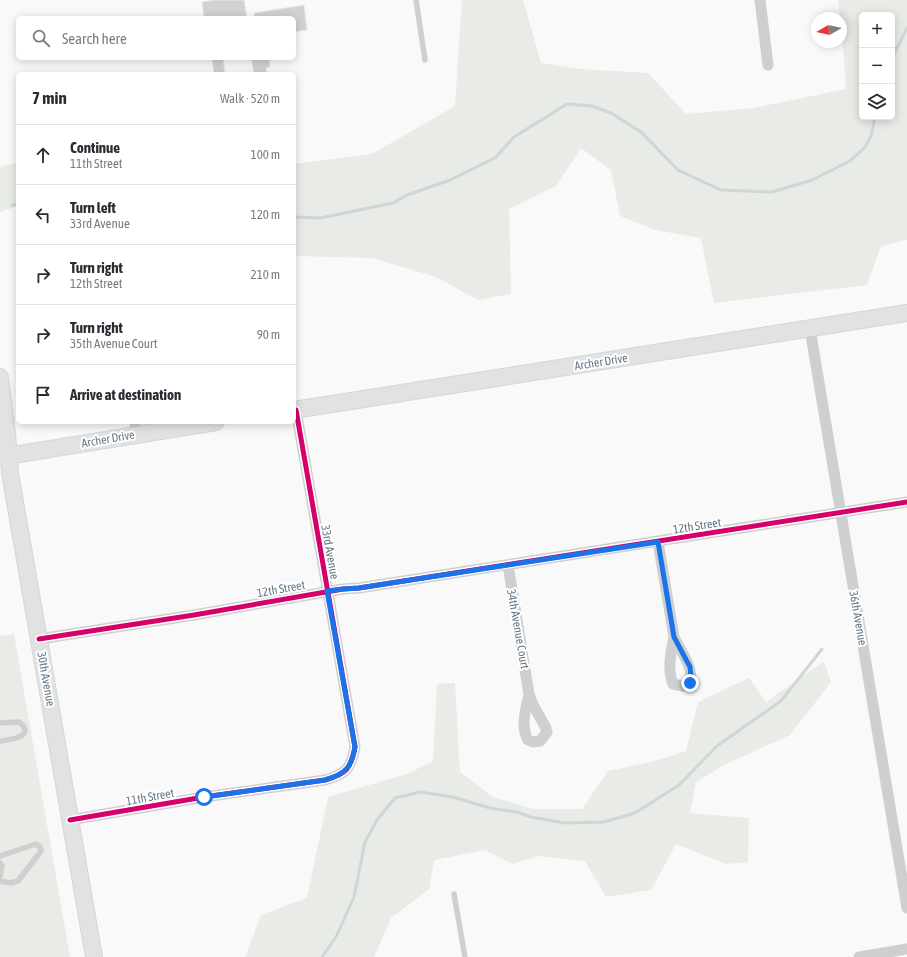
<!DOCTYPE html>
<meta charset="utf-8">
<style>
:root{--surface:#fff;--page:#f2f2f3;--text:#2b2b33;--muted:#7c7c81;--line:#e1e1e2}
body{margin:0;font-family:"Asap Condensed",sans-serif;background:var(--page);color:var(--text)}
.controls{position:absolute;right:12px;top:12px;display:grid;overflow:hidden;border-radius:6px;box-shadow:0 2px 10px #0003}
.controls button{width:36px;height:36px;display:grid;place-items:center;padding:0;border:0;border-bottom:1px solid var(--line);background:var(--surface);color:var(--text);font:20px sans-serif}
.compass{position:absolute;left:811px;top:12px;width:36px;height:36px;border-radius:50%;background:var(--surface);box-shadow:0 2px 10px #0003;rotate:261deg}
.stop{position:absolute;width:12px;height:12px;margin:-9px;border:3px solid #1a73e8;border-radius:50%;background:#fff}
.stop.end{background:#1a73e8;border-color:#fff;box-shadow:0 1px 4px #0008}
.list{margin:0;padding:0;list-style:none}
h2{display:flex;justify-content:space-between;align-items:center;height:52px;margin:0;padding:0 16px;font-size:17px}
h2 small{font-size:13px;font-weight:400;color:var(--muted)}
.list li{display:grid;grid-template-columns:26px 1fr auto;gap:12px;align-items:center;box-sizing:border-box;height:60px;padding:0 16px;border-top:1px solid var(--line)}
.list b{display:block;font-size:15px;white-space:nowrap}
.list p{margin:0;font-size:13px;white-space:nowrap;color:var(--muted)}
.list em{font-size:13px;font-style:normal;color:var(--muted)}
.icon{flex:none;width:22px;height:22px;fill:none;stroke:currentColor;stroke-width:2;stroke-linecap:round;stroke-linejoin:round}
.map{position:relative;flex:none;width:907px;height:957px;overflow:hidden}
.search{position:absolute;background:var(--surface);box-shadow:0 2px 10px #0003;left:16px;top:16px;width:280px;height:44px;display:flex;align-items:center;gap:10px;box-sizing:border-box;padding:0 14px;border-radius:6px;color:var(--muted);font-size:15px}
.panel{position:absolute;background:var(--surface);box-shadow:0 2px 10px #0003;left:16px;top:72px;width:280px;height:352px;border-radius:6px}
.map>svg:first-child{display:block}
.green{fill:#e8ebe6;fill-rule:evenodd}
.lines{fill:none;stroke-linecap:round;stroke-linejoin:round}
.stream{stroke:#ced6d9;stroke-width:3}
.building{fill:#d0d2d3;stroke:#e8e8e8}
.secondary-casing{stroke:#d5d6d7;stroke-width:18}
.lane{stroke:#cecfd0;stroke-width:5.5}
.street{stroke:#cecfd0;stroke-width:11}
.secondary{stroke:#e1e2e2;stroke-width:16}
.cycleway-casing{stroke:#fff;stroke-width:8}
.cycleway{stroke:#d6006c;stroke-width:5}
.route{stroke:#1a73e8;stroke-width:5}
.labels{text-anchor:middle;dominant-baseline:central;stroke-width:4;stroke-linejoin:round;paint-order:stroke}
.street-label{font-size:12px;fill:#657683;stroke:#fff}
</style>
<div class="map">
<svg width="907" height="957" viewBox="0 0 907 957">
<rect width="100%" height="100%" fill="#f9f9f9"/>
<g class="green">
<path d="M462,0H523L541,63L580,69L648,73L686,114L754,108L846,89L841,18H840L838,0H907V240L881,246L867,285L714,303L701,238L655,230L620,216L611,170L581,148L556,186L509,209L511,294L478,300L436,277L372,258L294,256V164L372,154L455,106ZM862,15H892V117H862Z"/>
<path d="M18,162V206L0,212V167Z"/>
<path d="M14,634L70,957H0V636Z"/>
<path d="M824,661L831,682L790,735L724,765L696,782L690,813L749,818L748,862L726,864L676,844L651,890L606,897L585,861L539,856L512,864L485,850L434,860L429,889L391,918L374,957H245L261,915L307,898L328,797L407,774L433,761L437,684L455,683L460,772L493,797L533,809H582L608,771L655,761L686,751L698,702L749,678L766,702Z"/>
</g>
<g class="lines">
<g class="stream">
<path d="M892,58L907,28"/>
<path d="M12,205H18"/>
<path d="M294,217L320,218L393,203L407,195L450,180L495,158L514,137L567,104L592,106L611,113L641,132L678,170L721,190L772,192L812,180L850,161L865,147L871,136L875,117"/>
<path d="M322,957L336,937L354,897L365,842L377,820L395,798L420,792L453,797L490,808L517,812L531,817L565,823L604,822L635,813L679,785L717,746L781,701L822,649"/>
</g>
</g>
<g class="building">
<path d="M215,0H244L247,18H204L202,2Z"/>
<path d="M304,5L307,30L294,32V18H254V13Z"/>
<path d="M212,58H223L225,74H214Z"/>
<path d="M251,58H269L270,67L266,68L267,74H254Z"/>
</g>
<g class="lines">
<g class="secondary-casing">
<g id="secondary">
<path d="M0,377L7,433L10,473L94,957"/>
<path d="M294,410L907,313"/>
<path d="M0,457L216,422"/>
</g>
</g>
<g class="lane">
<path d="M416,0L425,60"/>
<path d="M0,723L19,722C37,736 10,740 0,741"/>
<path d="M0,856L36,844L40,847L41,851L18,881L11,883L0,881"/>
<path d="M0,863L2,866L0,876"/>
<path d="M454,894L465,957"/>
</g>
<g class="street">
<path d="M760,0L768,65"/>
<path d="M810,329L907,908"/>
<path d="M135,422L136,434"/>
<path d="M658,542L674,637C681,653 694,666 690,683L683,686L673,684C667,669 671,652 674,637"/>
<path d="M508,565L529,694L533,705L546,728L547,732L540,741L533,742L528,740C520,726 526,709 529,694"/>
<path d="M39,639L194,615L343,589L359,588L907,502"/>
<path d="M70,820L204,797L325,780C346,774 351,769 355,747L296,410"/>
<path d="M859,957L907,949"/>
</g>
<use href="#secondary" class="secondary"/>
<g class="cycleway-casing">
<g id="cycleway">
<path d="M39,639L194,615L343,589L359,588L907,502"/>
<path d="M70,820L204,797L325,780C346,774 351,769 355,747L296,410"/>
</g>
</g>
<use href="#cycleway" class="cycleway"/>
</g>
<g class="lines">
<path class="route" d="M204,797L325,780C346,774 351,768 355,747L327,591L343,589L359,588L658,542L674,637L690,667L691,676L690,683"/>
</g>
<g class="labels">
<g class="street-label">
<text transform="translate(601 362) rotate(-9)">Archer Drive</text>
<text transform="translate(108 439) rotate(-10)">Archer Drive</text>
<text transform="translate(697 526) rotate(-9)">12th Street</text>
<text transform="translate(330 552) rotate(80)">33rd Avenue</text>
<text transform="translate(281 589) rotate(-10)">12th Street</text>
<text transform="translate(858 618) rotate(80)">36th Avenue</text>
<text transform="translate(518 629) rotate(80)">34th Avenue Court</text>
<text transform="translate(46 679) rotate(80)">30th Avenue</text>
<text transform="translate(150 797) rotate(-10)">11th Street</text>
</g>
</g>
</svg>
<div class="controls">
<button>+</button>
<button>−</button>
<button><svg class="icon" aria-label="layers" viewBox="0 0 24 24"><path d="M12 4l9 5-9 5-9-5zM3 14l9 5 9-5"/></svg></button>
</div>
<svg class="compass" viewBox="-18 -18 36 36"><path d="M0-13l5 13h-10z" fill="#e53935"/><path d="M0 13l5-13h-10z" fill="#7c7c81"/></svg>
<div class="stop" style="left:204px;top:797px"></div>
<div class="stop end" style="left:690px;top:683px"></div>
<div class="search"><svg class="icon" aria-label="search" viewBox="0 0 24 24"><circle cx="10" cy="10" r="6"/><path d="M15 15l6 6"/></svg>Search here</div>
<section class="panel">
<h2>7 min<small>Walk · 520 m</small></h2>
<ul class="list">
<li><svg class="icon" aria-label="ahead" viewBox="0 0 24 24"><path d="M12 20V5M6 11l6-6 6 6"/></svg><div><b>Continue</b><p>11th Street</p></div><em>100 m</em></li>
<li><svg class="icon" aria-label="left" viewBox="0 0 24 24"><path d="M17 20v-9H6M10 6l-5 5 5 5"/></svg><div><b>Turn left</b><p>33rd Avenue</p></div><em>120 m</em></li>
<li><svg class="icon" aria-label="right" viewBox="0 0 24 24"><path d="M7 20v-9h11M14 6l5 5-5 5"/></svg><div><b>Turn right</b><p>12th Street</p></div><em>210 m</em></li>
<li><svg class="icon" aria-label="right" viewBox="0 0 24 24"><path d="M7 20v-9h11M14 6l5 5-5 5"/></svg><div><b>Turn right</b><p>35th Avenue Court</p></div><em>90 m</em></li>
<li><svg class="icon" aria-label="arrive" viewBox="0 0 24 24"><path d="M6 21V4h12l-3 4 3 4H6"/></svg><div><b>Arrive at destination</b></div></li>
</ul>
</section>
</div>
